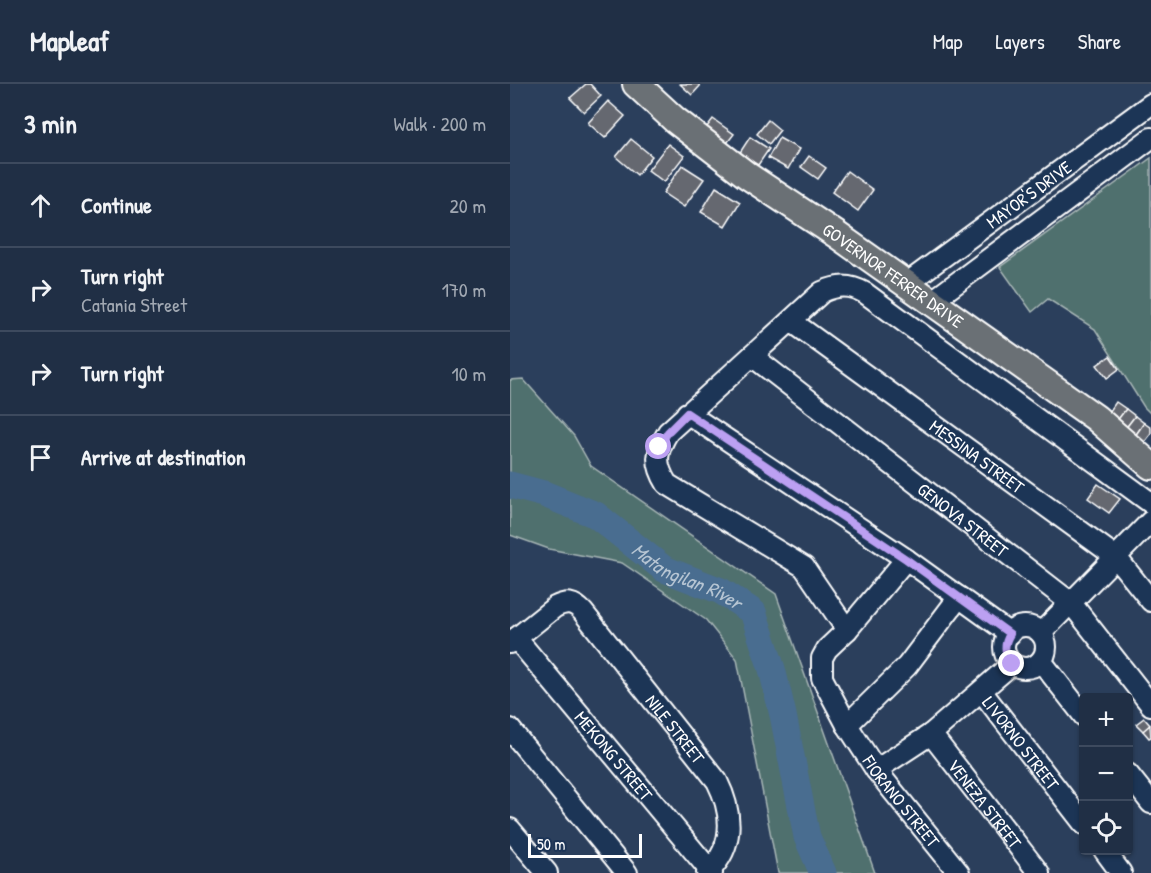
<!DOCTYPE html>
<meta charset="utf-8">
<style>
:root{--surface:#202f45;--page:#2d3b50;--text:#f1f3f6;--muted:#a2a9b3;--line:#3d4a5e}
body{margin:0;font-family:"Patrick Hand",sans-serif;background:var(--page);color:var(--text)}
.controls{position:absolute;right:18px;bottom:18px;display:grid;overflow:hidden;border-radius:6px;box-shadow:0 2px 4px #0004}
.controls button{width:54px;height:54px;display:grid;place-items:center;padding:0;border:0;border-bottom:2px solid var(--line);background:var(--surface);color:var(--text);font:30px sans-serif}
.scale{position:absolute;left:18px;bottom:15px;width:114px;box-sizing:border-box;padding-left:6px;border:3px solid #fff;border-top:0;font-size:16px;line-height:21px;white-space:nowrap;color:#fff;-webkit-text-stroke:4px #1d3557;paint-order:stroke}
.stop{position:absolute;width:18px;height:18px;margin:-14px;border:4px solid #bca0f2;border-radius:50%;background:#fff}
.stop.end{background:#bca0f2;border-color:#fff;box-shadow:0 2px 6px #0008}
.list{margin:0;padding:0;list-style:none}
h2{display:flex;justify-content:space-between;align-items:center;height:78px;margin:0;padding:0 24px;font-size:26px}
h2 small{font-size:20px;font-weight:400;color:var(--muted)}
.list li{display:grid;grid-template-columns:39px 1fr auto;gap:18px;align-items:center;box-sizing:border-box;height:84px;padding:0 24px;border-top:2px solid var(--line)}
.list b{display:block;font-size:22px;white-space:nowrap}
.list p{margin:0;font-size:20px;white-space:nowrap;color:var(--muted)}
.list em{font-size:20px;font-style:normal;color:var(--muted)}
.icon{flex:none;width:33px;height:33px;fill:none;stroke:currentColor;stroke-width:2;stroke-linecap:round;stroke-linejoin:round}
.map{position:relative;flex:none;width:641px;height:789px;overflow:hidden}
header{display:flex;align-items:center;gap:36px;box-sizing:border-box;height:84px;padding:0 30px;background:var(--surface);border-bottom:2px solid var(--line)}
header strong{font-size:28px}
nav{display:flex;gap:33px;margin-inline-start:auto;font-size:21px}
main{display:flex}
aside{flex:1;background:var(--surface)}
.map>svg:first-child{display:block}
.green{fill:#506f6e;stroke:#a8b7b6;stroke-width:1.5}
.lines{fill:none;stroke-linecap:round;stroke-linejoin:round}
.river{stroke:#486d90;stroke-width:27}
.building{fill:#65676f;stroke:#fff;stroke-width:1.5}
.minor-casing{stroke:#fff;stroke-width:24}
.major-casing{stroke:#fff;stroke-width:30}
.minor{stroke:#1d3557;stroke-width:20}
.major{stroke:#6b7074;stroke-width:26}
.route{stroke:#bca0f2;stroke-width:8}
.labels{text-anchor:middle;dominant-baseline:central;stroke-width:5;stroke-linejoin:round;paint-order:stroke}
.street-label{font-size:18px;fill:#fff;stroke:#1d3557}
.water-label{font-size:20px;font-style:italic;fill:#b6c5d3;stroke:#1d3557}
</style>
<header>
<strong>Mapleaf</strong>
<nav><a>Map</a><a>Layers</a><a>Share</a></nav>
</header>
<main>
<aside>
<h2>3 min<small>Walk · 200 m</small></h2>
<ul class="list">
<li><svg class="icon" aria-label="ahead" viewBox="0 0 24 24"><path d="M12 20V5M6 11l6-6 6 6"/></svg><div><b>Continue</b></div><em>20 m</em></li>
<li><svg class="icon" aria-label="right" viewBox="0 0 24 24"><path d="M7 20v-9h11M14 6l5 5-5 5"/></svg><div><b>Turn right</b><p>Catania Street</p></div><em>170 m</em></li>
<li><svg class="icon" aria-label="right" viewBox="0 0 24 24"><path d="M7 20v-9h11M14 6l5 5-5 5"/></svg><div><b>Turn right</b></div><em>10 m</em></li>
<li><svg class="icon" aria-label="arrive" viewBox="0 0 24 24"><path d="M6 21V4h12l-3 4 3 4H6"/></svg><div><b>Arrive at destination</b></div></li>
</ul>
</aside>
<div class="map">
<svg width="641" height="789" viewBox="0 0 641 789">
<rect width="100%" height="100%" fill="#2b3f5c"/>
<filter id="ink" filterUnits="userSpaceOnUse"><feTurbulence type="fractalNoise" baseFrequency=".0167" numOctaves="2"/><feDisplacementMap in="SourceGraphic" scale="12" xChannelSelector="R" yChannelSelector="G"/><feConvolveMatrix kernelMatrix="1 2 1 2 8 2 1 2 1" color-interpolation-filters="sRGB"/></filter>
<g filter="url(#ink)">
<g class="green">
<path d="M641,74V330L634,323L585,245L538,215L522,228L490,183Z"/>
<path d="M13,295L64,352L81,382L266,510L365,789H268L227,575L196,536L112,479L39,465L0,451V296Z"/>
</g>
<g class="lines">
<path class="river" id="s1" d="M0,401L34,410L86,431L154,485L211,507L243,528L262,585L273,631L297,753L313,789"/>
</g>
<g class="building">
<path d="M76,0H80L91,12L74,28L60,14Z"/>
<path d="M170,0H188L190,2L182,11Z"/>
<path d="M98,17L115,32L95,54L78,39Z"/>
<path d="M203,35L224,50L217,59L196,44Z"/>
<path d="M258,36L270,46L259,60L247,50Z"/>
<path d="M240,53L259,65L248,81L229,70Z"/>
<path d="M269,54L289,65L278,85L258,74Z"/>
<path d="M121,55L142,72L127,91L106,73Z"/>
<path d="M158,60L174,72L154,98L138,86Z"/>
<path d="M299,72L316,84L308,95L291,83Z"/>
<path d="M172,81L194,95L174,123L153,109Z"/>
<path d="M337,87L363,106L348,127L322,108Z"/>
<path d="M206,103L230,118L215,142L191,128Z"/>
<path d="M600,272L609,285L597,294L587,281Z"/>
<path d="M606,318L616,325L606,338L597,331Z"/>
<path d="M616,325L625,332L615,345L606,338Z"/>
<path d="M625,332L634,339L625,352L615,345Z"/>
<path d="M634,339L641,344V350L634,359L625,352Z"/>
<path d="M588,400L610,415L599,429L578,414Z"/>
<path d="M634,634L640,641L633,647L626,640Z"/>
<path d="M640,641L641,653L639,654L633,647Z"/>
</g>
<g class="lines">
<g class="minor-casing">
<g id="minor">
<path id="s2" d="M396,200L641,20"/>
<path d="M421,218L641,54"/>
<path id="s3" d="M281,237L606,473L641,517"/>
<path id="s4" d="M242,272L561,519L641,621"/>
<path d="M177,329L396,475L500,550"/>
<path id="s5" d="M396,475L337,546L317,565L312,574V594L337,641L366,686L449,789"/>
<circle cx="515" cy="563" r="21"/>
<path d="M337,546L294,483L157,400C144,379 146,368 158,348L312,208C328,201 339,200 355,209L641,419"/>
<path d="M531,549L641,437"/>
<path id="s6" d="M6,554L202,789"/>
<path id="s7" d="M0,559L45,523C57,517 64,518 73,528L207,697C223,729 225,763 197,789"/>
<path d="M531,577L574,632"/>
<path id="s8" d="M472,608L574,740"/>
<path d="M337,641L397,582L449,513"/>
<path d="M0,645L117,789"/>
<path id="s9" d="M421,650L529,789"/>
<path d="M366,686L421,650L502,580"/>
<path d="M618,690L641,719"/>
<path d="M0,745L37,789"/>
<path d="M594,766L611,789"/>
</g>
</g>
<g class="major-casing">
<g id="major">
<path id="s10" d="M126,0L165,36L238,92L327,151L586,334L641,382"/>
</g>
</g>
<use href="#minor" class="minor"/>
<use href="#major" class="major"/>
</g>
</g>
<g class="lines" filter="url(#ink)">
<path class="route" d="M149,363L158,348L177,329L396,475L500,550C493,561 494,570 502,580"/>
</g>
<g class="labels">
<g class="street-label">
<text stroke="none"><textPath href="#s2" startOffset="152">MAYOR'S DRIVE</textPath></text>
<text stroke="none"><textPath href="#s10" startOffset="321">GOVERNOR FERRER DRIVE</textPath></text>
<text stroke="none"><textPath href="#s3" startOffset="230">MESSINA STREET</textPath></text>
<text stroke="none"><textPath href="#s4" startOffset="267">GENOVA STREET</textPath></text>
<text stroke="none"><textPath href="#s7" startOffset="238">NILE STREET</textPath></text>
<text stroke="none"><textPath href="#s8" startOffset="64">LIVORNO STREET</textPath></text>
<text stroke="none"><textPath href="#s6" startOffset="153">MEKONG STREET</textPath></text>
<text stroke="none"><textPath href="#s5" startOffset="297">FIORANO STREET</textPath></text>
<text stroke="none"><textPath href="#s9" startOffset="88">VENEZA STREET</textPath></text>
</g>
<g class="water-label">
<text stroke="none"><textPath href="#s1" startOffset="202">Matangilan River</textPath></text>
</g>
</g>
</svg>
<div class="controls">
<button>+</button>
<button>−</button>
<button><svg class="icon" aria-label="locate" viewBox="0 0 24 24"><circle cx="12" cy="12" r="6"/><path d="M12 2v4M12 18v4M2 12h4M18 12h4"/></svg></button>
</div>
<div class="scale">50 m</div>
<div class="stop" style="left:149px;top:363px"></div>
<div class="stop end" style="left:502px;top:580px"></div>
</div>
</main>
